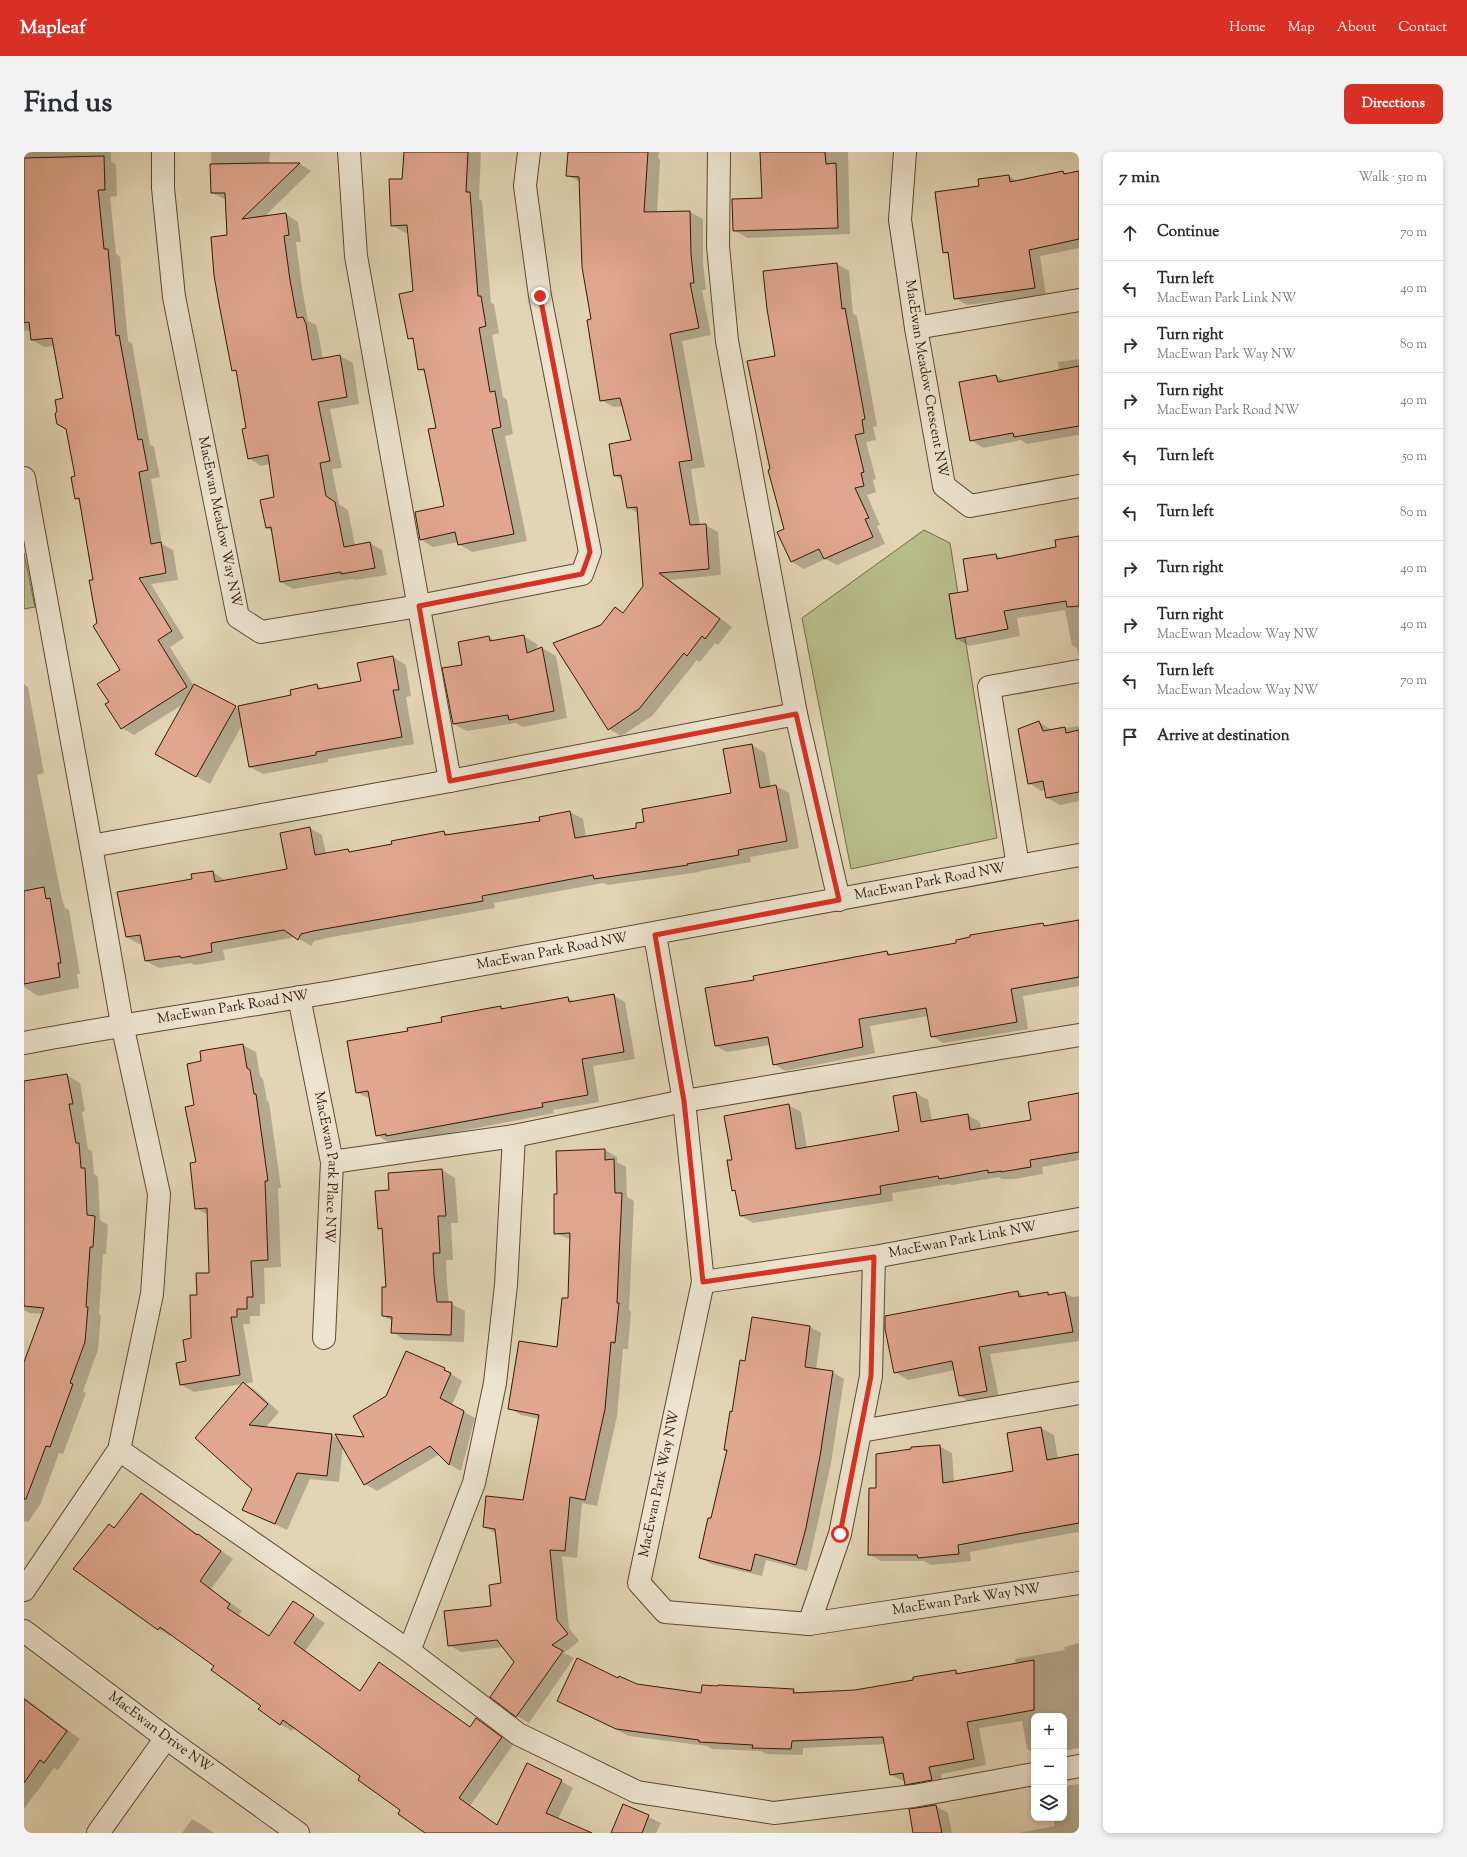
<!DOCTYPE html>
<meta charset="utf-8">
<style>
:root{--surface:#fff;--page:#f2f2f3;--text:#2b2b33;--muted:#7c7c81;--line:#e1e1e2;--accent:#d93025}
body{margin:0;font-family:"Sorts Mill Goudy",serif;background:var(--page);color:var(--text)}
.controls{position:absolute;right:12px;bottom:12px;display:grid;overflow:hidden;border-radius:8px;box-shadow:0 2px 6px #0003}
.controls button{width:36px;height:36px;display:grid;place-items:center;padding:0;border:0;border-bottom:1px solid var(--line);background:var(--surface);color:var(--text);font:20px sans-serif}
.stop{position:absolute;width:12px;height:12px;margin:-9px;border:3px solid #d93025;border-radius:50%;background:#fff}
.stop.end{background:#d93025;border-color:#fff;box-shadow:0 1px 4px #0008}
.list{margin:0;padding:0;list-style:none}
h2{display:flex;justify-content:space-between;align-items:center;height:52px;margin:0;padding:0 16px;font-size:17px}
h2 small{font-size:13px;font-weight:400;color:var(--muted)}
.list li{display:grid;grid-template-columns:26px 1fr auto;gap:12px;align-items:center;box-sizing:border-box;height:56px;padding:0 16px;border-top:1px solid var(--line)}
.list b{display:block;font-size:15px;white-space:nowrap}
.list p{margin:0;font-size:13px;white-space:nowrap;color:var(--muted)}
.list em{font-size:13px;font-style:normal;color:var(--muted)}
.icon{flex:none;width:22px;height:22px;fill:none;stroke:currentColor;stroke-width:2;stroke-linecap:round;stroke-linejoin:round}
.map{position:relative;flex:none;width:1055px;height:1681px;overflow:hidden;border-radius:8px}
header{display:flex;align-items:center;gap:24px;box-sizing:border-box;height:56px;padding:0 20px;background:var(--accent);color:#fff}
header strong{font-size:19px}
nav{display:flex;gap:22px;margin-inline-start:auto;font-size:14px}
.intro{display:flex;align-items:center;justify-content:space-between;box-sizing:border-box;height:96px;padding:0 24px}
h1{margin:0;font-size:28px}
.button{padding:10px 18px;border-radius:8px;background:var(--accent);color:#fff;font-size:14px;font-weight:700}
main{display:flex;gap:24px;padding:0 24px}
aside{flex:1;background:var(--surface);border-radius:8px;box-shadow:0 2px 6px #0003}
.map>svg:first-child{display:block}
.green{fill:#b7bc8b;stroke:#746a48}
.shadow{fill:#0003}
.building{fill:#e2a791;stroke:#321804}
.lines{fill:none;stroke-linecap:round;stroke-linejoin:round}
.minor-casing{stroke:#5e4730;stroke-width:24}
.minor{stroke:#ece4cf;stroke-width:22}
.route{stroke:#d93025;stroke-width:5}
.labels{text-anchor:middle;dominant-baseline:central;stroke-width:3;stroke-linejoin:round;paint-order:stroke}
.street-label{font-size:14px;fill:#321804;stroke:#ece4cf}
</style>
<header>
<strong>Mapleaf</strong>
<nav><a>Home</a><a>Map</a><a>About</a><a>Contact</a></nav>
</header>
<div class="intro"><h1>Find us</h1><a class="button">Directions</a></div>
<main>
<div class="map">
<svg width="1055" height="1681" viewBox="0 0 1055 1681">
<rect width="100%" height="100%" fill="#e2d5b5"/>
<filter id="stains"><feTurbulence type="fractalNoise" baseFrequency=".005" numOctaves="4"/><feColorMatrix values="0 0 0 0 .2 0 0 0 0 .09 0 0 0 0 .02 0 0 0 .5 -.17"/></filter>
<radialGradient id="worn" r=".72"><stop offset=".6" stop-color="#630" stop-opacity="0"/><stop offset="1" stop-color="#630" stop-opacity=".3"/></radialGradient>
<g class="green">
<path d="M900,378L926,391L973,686L827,717L778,466Z"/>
<path d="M0,401L11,455L0,457Z"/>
</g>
<g class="shadow">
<path d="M0,0H87V9L92,13L93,44L86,45L92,102L96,105L104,189L108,191L126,293L130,295L136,325L127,327L138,392L149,398L154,428L127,432L160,486L146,495L170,534L171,533L216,558L268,544L293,533L299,537L338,530L369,505L382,513L387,544L382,545L390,592L304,607V610L239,622L226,615L218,573L186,632L133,602L161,551L110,583L98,576L86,551L98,518L74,472L71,428L56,349L52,346V325L31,194L20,195L8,188L7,178L0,179V172L10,171V169L0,170Z"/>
<path d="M187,0H246L245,11L276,12L287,19L240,65L262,62L274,70L277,90H272L278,136L284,169L292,173L294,180L299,207L316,204L329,211L335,252L306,257L318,316L308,317L315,352L324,358L331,394L346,391L358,398L363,423L331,428L328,427L269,437L257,430L249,379L242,376L251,346L246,312L237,314L225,306L224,277L214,221L209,218L203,48L188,41Z"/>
<path d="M381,0H457L455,47L458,49L467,151L470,152L475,181L468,183L479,245L483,248L489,282L481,284L503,389L448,400L435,392L434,390L409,395L396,387L421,355L413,277L402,221L395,217L390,189L385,186L390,140L385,80L381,81L368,73L379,27Z"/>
<path d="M544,0H635L634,6L636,8L633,61L666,60L679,67V110L682,138H678L687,183L658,189L681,315L667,317L676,373H681L694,380L697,423L646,428L708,475L694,493L691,491L676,510L673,508L628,564L597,584L585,577L578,474L600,461L620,434L615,362L604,355L599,328L591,324L608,289L599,254L590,255L577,248L556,30L543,23Z"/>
<path d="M760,0H824L826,82L723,86L710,78L739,47Z"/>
<path d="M1039,20L1043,22L1055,20V96L1016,104L1022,143L943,153L931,146L926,104L920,100L956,35L985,24L993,29Z"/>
<path d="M813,112L825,119L829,162L833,164L853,274L849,275L852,288L842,290L852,327L849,328L852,340L843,343L856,373L853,374L861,392L813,413L801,407L780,417L768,410L754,381L762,378L747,318L752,204L740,120Z"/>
<path d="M1055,207V284L1053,283L1003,292L997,288L959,296L947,288L972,224L982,229L1035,219L1034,210Z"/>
<path d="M1055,385V506L1053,496L1048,493L1041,458L993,466L996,484L945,494L933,487L945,440L940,408L972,403L979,407L1034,396Z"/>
<path d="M499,484L513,492L514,498L518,496L532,504L543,566L499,575L492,571L443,579L429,572L439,513L465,485L471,489Z"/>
<path d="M0,532L4,535L20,621L13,623L38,747L41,756L45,758L56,822H53L55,836L14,844L0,835Z"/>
<path d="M1015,570L1028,578L1055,574V649L1036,653L1023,646L1022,638L1017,639L1005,631Z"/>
<path d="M728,593L741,601L747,635L752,634L765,641L775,696L726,705L727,710L676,719V720L584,733L579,731L470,751L471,756L303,786L290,789L287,794L272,785L199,798L201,808L171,813L167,811L135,816L122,809L119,792H115L102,785L169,728L189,720L202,729L264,718L286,676L298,683L302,702L324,698L328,700L369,693L420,680L426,683L517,670L546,660L559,667L562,685L613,677L621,671L708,642Z"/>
<path d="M1055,769V834L999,844L1004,877L919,891L908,884L904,864L846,874L851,901L761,919L750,912L746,893L703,900L692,894L731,829L863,800L868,803L934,792L1019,772L1023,774Z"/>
<path d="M589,843L601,850L611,907L569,914L575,950L529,958L530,961L375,991L372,989L364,990L353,983L346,947L332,940L385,880L477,856L480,857L544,846L551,850Z"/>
<path d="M219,893L232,900L236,924L239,927L243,949L245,950L257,1036H254L257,1115L240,1116L241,1152H236V1164H226V1172H219L229,1230L221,1232L231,1238L255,1260L241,1276L307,1283L315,1287L342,1286L420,1217L438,1229L428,1253L451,1266L437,1319L426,1313L416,1302L353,1339L341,1332L319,1294L315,1330L286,1327L263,1378L220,1358L229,1336L218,1232L170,1240L157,1233L168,1187L174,1144L186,1122L184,1063L172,1056L173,1011L171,954L178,910Z"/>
<path d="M42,923L56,931L61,959L58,960L64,997L68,999L70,1022L74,1025L76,1068L84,1073L82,1102H79L75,1162L77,1163L74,1198L59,1239L62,1241L39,1302L35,1301L16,1353L4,1370L1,1369L0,1371V1213L19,1162L6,1161L0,1158V930Z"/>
<path d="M892,941L904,948L908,969L943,963L956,970L957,977L1009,968L1055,950V1008L1018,1015L1019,1022L990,1027H978L975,1025L928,1033L925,1032L868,1041L869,1049L729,1071L717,1064L713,1040L709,1038V1009L764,953L777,960L783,996L876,980Z"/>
<path d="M581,998L593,1005V1010L602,1015L603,1045L610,1049L605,1158L607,1160L604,1197H599L593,1264L573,1354L558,1351L553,1406L538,1404L545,1476L555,1489L540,1501L550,1506L505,1571L493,1564L491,1510L480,1495L437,1500L425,1493L468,1455L479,1432L473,1382L460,1375L500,1349L516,1267L497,1263L485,1256L534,1196L545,1148L547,1088L531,1081L534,1043Z"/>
<path d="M418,1018L431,1026L434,1071H427L429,1108H422L423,1132L425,1151L441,1159L440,1190L381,1188L368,1180L369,1169L359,1164L363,1136L359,1078L355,1076L366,1039Z"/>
<path d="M994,1140L1002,1145L1023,1141L1028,1143L1041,1141L1048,1145L1055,1144V1189L966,1202L975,1246L948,1251L936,1244L931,1218L884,1228L871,1220Z"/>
<path d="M728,1166L786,1175L797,1181L792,1218L808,1220L820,1227L807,1311L783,1419L742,1408L738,1424L687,1412L676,1406L687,1367L704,1299L701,1298L722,1210Z"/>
<path d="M1017,1276L1030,1283L1034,1307L1055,1303V1381L1053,1380L946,1400L947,1409L907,1413L900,1409H857L845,1402L854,1337L915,1294L928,1301L930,1330L991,1320L984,1282Z"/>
<path d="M117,1342L209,1407L187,1437L218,1459L215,1463L246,1485L270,1450L301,1471L281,1499L337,1539L355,1511L447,1575L453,1567L489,1593L446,1654L474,1673L537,1629L549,1636L534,1667L565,1681H402L337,1624L270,1576L268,1579L256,1572L191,1514L148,1482L146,1484L134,1477L91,1377Z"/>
<path d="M1055,1491V1596L1040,1599V1564H1010V1601L1003,1597L998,1569L955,1576L962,1613L917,1622L919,1635L894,1639L882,1632L881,1629H879L866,1622L861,1592L779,1596V1603L742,1602L737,1599L688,1597L683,1594L605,1584L534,1548L594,1527L612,1533L678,1542L769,1538L775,1541L831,1539L932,1519L937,1522L992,1513L991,1507L1041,1498L1040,1495Z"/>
<path d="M0,1545L56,1587L34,1618L30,1616L0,1657Z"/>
<path d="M1055,1632V1681H994L1031,1674L1029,1666H1040V1634Z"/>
<path d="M599,1653L637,1671L632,1681H588Z"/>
<path d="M912,1654L924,1661L928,1681H890L886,1658Z"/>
<path d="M168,1667L180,1674L190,1681H158Z"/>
</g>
<g class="building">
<path d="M380,0H444L442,40H446L454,144H457L462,174L455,176L466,240L471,239L477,275L468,277L490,382L434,393L431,380L396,388L391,360L420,354L404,277L412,276L400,217L394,218L389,186L384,187L375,142L389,139L383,73L367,74L365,27H378Z"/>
<path d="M544,0H624L620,60L666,59L667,102L670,131H666L675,176L646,182L668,308L655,310L666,373L682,372L685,417L635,421L696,467L681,487L678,484L663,504L660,501L615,557L584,578L529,491L577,473L591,455L599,461L619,434L613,355L603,356L597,323L590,324L585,292L607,288L596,246L576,249L563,168L567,167L558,115L555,25L542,24Z"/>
<path d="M736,0H801L802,12L812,11L814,76L709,79L708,47L738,46Z"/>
<path d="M80,4L81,38H74L80,97H84L92,184L95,183L114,288L118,287L124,318L115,320L127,392L137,390L142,421L115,426L148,479L134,488L163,535L97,577L81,552L85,550L73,532L96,518L69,474L73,471L65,428H69L55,346L51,347L47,325L51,324L42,277L33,272L31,262L33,259L31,248L39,246L28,186L7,188L5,170L0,171V6Z"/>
<path d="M239,11H276L218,67L262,61L265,83L260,84L266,128L273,166L279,165L282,172L288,208L316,203L323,245L294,250L306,309L296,311L302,344L311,350L320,395L346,390L351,416L317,422V420L256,430L247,375L242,376L236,348L250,345L244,303L224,307L218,277L222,276L212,218L208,219L195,152L190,123L187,85L203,83L201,41H187L186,12Z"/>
<path d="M1039,19L1040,22L1055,19V87L1005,98L1011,136L930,147L924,100L919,101L911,40L955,34L954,27L985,23L986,30Z"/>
<path d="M813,111L818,157L821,156L841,267L838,268L840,281L831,283L840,320L837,321L840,334L831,336L845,366L841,367L849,385L800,407L795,397L767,410L753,380L760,377L744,318L746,317L723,209L751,204L743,157L739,119Z"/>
<path d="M1055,214V274L990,285L989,281L946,289L935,230L972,223L974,230Z"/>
<path d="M1055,384V454L1043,455L1042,449L980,459L984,477L932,487L925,442L944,439L939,407L972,402L973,407L1032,395L1031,388Z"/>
<path d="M500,483L503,501L518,495L530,559L485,568L484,563L429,572L418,516L438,513L434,490L465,484L466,489Z"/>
<path d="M369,504L375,538H369L378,585L292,600V603L225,615L214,554L267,543L266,538L293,532L294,537L337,529L333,511Z"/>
<path d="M170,532L212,554L172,625L131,602Z"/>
<path d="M1015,569L1019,579L1041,575L1042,581L1055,578V640L1022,646L1019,629L1004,632L994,577Z"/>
<path d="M728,592L736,636L752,633L763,689L714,698L715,703L663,712L664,713L570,727L569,723L458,744L459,749L289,779L277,782L274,788L260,778L187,791L188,800L157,806L156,804L121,809L116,783L102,785L93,740L168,727L167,722L189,719L191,730L263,717L256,681L286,675L291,703L324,697L325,700L368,692L367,689L420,679L421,683L516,669L515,665L546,659L551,686L612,676V671L620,670L618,657L707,641L699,597Z"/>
<path d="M20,735L22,747L26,746L37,811H34L36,825L0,832V739Z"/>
<path d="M1055,768V825L987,837L993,870L907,885L902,856L835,867L839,895L749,913L744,885L691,894L681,836L730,828L729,824L863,799L864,803L932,791V788L946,785V783L1019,771L1020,774Z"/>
<path d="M590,842L600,900L558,907L564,943L518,951L519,955L362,984V982L352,984L344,939L332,941L323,889L384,879L383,876L418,870L417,865L477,854V857L544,845L545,850Z"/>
<path d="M219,892L223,916L226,918L230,942H232L244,1029H241L244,1108L227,1109L229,1145H223V1157H213V1165H207L216,1223L156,1233L152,1211L162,1209L159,1188L167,1186L166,1143H173L172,1121H185L183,1056L171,1057L166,1011L172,1010L161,955L170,953L163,912L177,909L176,899Z"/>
<path d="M43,922L49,952H45L52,991H55L57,1016H61L63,1063L71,1064L69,1095H66L62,1155H64L61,1190L46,1231L49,1232L26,1295L22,1294L2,1347H0V1210L20,1156L0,1154V929Z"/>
<path d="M892,940L897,970L944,962L946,978L1007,968L1004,950L1055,941V1000L1006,1008L1007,1015L977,1020V1019L964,1021V1018L915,1027L914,1024L856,1034L857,1042L716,1064L711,1038L708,1039L703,1008H708L700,964L765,952L772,997L875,979L869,944Z"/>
<path d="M581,997V1008L590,1007L591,1041H598L593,1151H595L591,1191L587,1190L581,1257L561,1348L546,1345L541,1399L526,1398L533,1468L544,1482L528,1493L539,1499L492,1565L466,1545L490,1510L473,1488L424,1494L420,1459L467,1454L465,1433L477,1431L471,1377L459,1375L462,1344L499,1348L515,1263L484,1257L495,1189L533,1195L538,1146H544L546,1081L530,1082V1042H533L532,999Z"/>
<path d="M418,1017L422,1064H414L416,1101H409L410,1124L413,1150H428L427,1183L367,1181L368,1165L358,1164V1135H362L358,1076L354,1077L351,1039L365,1038L364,1021Z"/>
<path d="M994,1139L995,1145L1024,1140V1143L1041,1140L1049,1180L955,1195L963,1239L935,1244L928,1209L870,1221L861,1177V1164Z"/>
<path d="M728,1165L786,1174L781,1215L809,1219L796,1304L782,1376L772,1413L731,1402L727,1419L675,1406L684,1366H687L703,1298H700L706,1259L708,1260L716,1208L721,1209Z"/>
<path d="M382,1199L421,1216L420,1218L427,1221L416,1246L440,1259L425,1313L406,1294L340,1333L311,1282L340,1285L329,1264L362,1244Z"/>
<path d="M219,1230L244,1252L225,1273L308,1282L303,1324L273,1321L251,1372L218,1358L228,1337L171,1286Z"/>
<path d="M1017,1275L1023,1308L1055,1302V1371L934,1393L935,1402L894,1406L893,1403H844L845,1336H852V1302L887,1297V1295L916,1293L919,1331L989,1319L983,1281Z"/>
<path d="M117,1341L173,1383L174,1382L197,1399L176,1429L206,1452L203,1456L245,1484L269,1449L290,1463L270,1491L336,1539L355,1510L446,1575L452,1566L478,1585L435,1646L473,1673L503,1611L538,1628L522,1661L568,1681H401L374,1662L376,1658L334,1628L336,1624L259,1568L256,1573L234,1557L237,1554L187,1518L190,1514L136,1475L134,1478L49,1417L85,1372L90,1376Z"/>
<path d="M553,1506L594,1526L595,1524L613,1532L677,1541L678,1533L694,1534V1533L770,1537L769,1541L831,1538L889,1528V1525L932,1518V1522L1010,1508V1558L943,1570L950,1607L905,1615L908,1628L881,1633L879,1621L866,1623L859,1585L768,1589L767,1597L728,1596L729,1593L675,1590V1588L592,1577L533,1549Z"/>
<path d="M0,1547L43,1579L20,1611L16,1608L0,1631Z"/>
<path d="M599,1652L625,1663L618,1681H587Z"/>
<path d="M912,1653L918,1681H889L885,1657Z"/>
</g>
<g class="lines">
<g class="minor-casing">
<g id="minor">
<path id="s1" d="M139,0V36L150,145L214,465L237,480L395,454L558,422L566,400L516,144L501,34L505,0"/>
<path d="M325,0L332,104L426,629"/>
<path d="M695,0L694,94L703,189L772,562L815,748"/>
<path id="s2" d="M881,0L876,68L892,176L920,334L946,354L1055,334"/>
<path d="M892,176L1055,148"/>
<path d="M0,326L67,694L98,872L135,1042L128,1142L95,1298L0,1438"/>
<path d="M67,694L426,629L772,562"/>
<path d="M994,714L965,535L1055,519"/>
<path id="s3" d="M631,783L660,949L679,1130L615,1431L641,1460L785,1472L1055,1431"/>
<path id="s4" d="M275,845L308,1010L300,1186"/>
<path id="s5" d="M0,891C106,871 213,856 319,838C565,794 810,748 1055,703"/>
<path d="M308,1010L490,984L660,949L1055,883"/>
<path id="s6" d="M679,1130L850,1105L1055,1067"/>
<path d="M837,1279L1055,1241"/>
<path d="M95,1298L385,1499L494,1582L613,1640L750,1661L890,1644L1010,1622"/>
<path d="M785,1472L816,1382L847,1224L850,1105"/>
<path id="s7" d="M0,1479L142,1586L274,1681"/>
<path d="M385,1499L450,1331L471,1231L482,1133L490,984"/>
<path d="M1040,1617L1055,1614"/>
<path d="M74,1681L142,1586"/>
</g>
</g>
<use href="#minor" class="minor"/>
</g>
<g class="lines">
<path class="route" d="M516,144L566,400L558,422L395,454L426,629L772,562L815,748L631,783L660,949L679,1130L850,1105L847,1224L816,1382"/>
</g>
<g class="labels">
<g class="street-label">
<text stroke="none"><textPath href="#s2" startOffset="229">MacEwan Meadow Crescent NW</textPath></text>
<text stroke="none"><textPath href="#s1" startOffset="375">MacEwan Meadow Way NW</textPath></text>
<text stroke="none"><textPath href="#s5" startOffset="920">MacEwan Park Road NW</textPath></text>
<text stroke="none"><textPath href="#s5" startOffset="536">MacEwan Park Road NW</textPath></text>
<text stroke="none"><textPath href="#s5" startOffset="212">MacEwan Park Road NW</textPath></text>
<text stroke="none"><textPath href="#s4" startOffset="173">MacEwan Park Place NW</textPath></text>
<text stroke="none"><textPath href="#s6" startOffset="263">MacEwan Park Link NW</textPath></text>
<text transform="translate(636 1332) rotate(-78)">MacEwan Park Way NW</text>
<text stroke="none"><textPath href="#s3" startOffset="1001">MacEwan Park Way NW</textPath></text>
<text stroke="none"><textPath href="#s7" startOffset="170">MacEwan Drive NW</textPath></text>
</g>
</g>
<rect width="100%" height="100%" filter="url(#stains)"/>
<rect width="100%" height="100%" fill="url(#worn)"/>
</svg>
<div class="controls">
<button>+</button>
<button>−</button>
<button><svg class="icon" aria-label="layers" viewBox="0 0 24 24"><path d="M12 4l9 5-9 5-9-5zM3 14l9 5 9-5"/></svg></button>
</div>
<div class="stop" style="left:816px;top:1382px"></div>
<div class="stop end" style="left:516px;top:144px"></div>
</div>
<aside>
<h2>7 min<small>Walk · 510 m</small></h2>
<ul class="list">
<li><svg class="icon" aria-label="ahead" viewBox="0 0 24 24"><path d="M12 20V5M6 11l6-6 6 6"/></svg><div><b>Continue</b></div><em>70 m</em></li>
<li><svg class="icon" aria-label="left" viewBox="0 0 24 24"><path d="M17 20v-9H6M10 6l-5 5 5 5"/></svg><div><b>Turn left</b><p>MacEwan Park Link NW</p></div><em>40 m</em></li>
<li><svg class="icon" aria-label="right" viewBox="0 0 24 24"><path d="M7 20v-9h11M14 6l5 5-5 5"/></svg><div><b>Turn right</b><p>MacEwan Park Way NW</p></div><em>80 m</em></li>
<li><svg class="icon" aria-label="right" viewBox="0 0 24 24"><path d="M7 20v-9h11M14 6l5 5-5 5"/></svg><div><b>Turn right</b><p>MacEwan Park Road NW</p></div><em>40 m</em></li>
<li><svg class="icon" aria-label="left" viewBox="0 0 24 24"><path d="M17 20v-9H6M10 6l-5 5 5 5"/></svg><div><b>Turn left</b></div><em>50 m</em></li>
<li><svg class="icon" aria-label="left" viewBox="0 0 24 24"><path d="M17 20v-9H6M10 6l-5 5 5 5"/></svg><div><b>Turn left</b></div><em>80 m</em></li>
<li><svg class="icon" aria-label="right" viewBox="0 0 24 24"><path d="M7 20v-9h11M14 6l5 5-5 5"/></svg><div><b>Turn right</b></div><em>40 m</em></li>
<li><svg class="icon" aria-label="right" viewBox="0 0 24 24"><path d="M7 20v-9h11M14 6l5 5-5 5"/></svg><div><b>Turn right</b><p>MacEwan Meadow Way NW</p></div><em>40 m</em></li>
<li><svg class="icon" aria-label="left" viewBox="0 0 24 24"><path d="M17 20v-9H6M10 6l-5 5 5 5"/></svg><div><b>Turn left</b><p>MacEwan Meadow Way NW</p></div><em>70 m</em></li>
<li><svg class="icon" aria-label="arrive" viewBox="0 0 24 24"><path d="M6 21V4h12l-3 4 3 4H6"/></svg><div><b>Arrive at destination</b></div></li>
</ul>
</aside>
</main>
